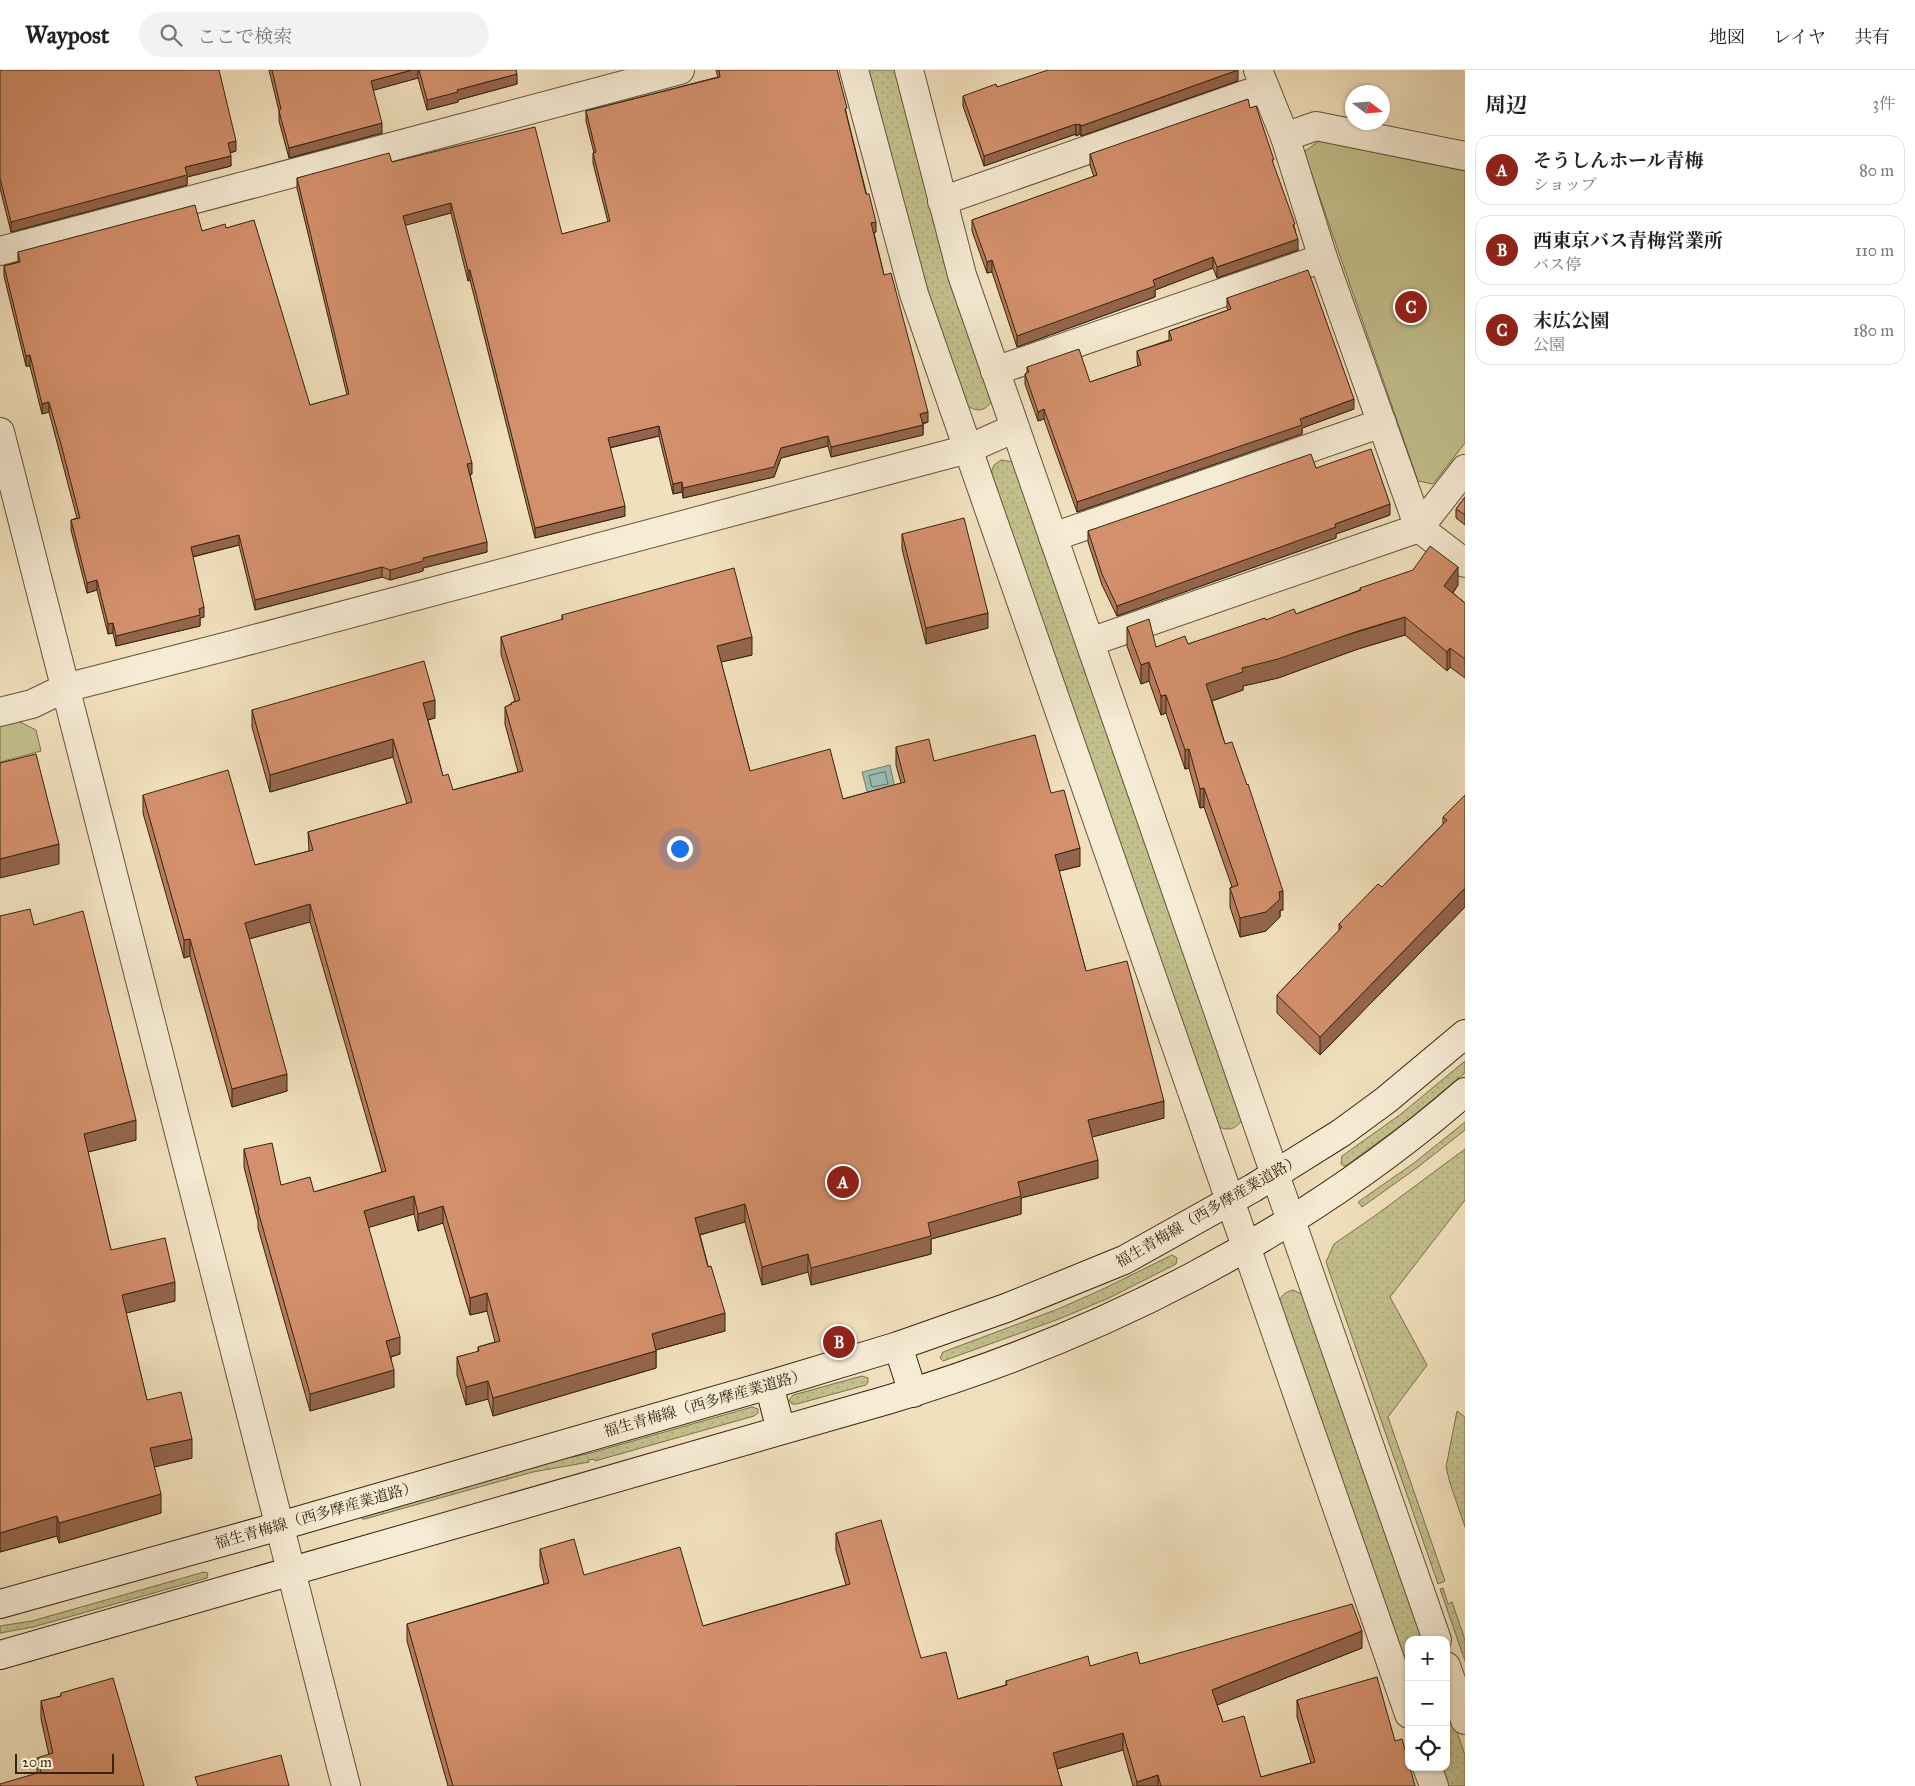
<!DOCTYPE html>
<html lang="ja">
<meta charset="utf-8">
<style>
:root{--surface:#fff;--page:#f2f2f2;--text:#222;--muted:#767676;--line:#e0e0e0;--accent:#8f2418}
body{margin:0;font-family:"IM FELL Great Primer","Noto Serif JP",serif;background:var(--page);color:var(--text)}
.controls{position:absolute;right:15px;bottom:15px;display:grid;overflow:hidden;border-radius:10px;box-shadow:0 1px 4px #0004}
.controls button{width:45px;height:45px;display:grid;place-items:center;padding:0;border:0;border-bottom:1px solid var(--line);background:var(--surface);color:var(--text);font:25px sans-serif}
.compass{position:absolute;left:1345px;top:15px;width:45px;height:45px;border-radius:50%;background:var(--surface);box-shadow:0 1px 4px #0004;rotate:106deg}
.scale{position:absolute;left:15px;bottom:12px;width:99px;box-sizing:border-box;padding-left:5px;border:2px solid #36240f;border-top:0;font-size:14px;line-height:18px;white-space:nowrap;color:#36240f;-webkit-text-stroke:4px #f6ebd4;paint-order:stroke}
.you{position:absolute;left:679px;top:778px;width:18px;height:18px;margin:-12px;border:4px solid #fff;border-radius:50%;background:#1a73e8;box-shadow:0 0 0 8px #1a73e833}
.badge{display:grid;place-items:center;width:32px;height:32px;border-radius:50%;background:var(--accent);color:#fff;font-size:16px;font-weight:700}
.pin{position:absolute;translate:-50% -50%;border:2px solid #fff;box-shadow:0 1px 5px #0006}
.list{margin:0;padding:0;list-style:none}
h2{display:flex;justify-content:space-between;align-items:center;height:65px;margin:0;padding:0 20px;font-size:21px}
h2 small{font-size:16px;font-weight:400;color:var(--muted)}
.list li{display:grid;grid-template-columns:32px 1fr auto;gap:15px;align-items:center;box-sizing:border-box;height:70px;margin:0 10px 10px;padding:0 10px;border:1px solid var(--line);border-radius:15px}
.list b{display:block;font-size:19px;white-space:nowrap}
.list p{margin:0;font-size:16px;white-space:nowrap;color:var(--muted)}
.list em{font-size:16px;font-style:normal;color:var(--muted)}
.icon{flex:none;width:28px;height:28px;fill:none;stroke:currentColor;stroke-width:2;stroke-linecap:round;stroke-linejoin:round}
.map{position:relative;flex:none;width:1465px;height:1716px;overflow:hidden}
header{display:flex;align-items:center;gap:30px;box-sizing:border-box;height:70px;padding:0 25px;background:var(--surface);border-bottom:1px solid var(--line)}
header strong{font-size:24px}
nav{display:flex;gap:28px;margin-inline-start:auto;font-size:18px}
.search{width:350px;height:45px;background:var(--page);display:flex;align-items:center;gap:12px;box-sizing:border-box;padding:0 18px;border-radius:28px;color:var(--muted);font-size:19px}
main{display:flex}
aside{flex:1;background:var(--surface)}
.map>svg:first-child{display:block}
.grass{fill:url(#grass-dots);stroke:#7c724e}
.park{fill:#c2c08c;stroke:#7c724e}
.water{fill:#9bbdb3;stroke:#738071}
.lines{fill:none;stroke-linecap:round;stroke-linejoin:round}
.shore{stroke:#687061;stroke-width:1}
.minor-casing{stroke:#65533a;stroke-width:30}
.tertiary-casing{stroke:#65533a;stroke-width:30}
.secondary-casing{stroke:#36240f;stroke-width:30}
.minor{stroke:#f6ebd4;stroke-width:28}
.tertiary{stroke:#f6ebd4;stroke-width:28}
.secondary{stroke:#f6ebd4;stroke-width:28}
.wall{fill:#b57c5d;stroke:#36240f}
.shaded-wall{fill:#94654c;stroke:#36240f}
.building{fill:#d3906c;stroke:#36240f}
.labels{text-anchor:middle;dominant-baseline:central;stroke-width:5;stroke-linejoin:round;paint-order:stroke}
.street-label{font-size:15px;fill:#36240f;stroke:#f6ebd4}
</style>
<header>
<strong>Waypost</strong>
<div class="search"><svg class="icon" aria-label="search" viewBox="0 0 24 24"><circle cx="10" cy="10" r="6"/><path d="M15 15l6 6"/></svg>ここで検索</div>
<nav><a>地図</a><a>レイヤ</a><a>共有</a></nav>
</header>
<main>
<div class="map">
<svg width="1465" height="1716" viewBox="0 0 1465 1716">
<defs>
<pattern id="grass-dots" width="8" height="8" patternUnits="userSpaceOnUse" patternTransform="scale(1.25)"><rect width="8" height="8" fill="#c2c08c"/><path d="M2 2h.1M6 6h.1" fill="none" stroke="#a7a578" stroke-width="1.8" stroke-linecap="round"/></pattern>
</defs>
<rect width="100%" height="100%" fill="#f1e0bd"/>
<filter id="stains"><feTurbulence type="fractalNoise" baseFrequency=".004" numOctaves="4"/><feColorMatrix values="0 0 0 0 .2 0 0 0 0 .09 0 0 0 0 .02 0 0 0 .5 -.17"/></filter>
<radialGradient id="worn" r=".72"><stop offset=".6" stop-color="#630" stop-opacity="0"/><stop offset="1" stop-color="#630" stop-opacity=".3"/></radialGradient>
<g class="grass">
<path d="M868,0H899L992,331C984,343 974,342 964,333L923,215Z"/>
<path d="M1001,390L1014,392L1243,1049C1235,1060 1227,1062 1216,1055L990,405L994,395Z"/>
<path d="M1465,991V1003L1407,1051L1347,1095L1344,1096L1341,1094L1342,1086L1401,1044Z"/>
<path d="M1465,1052V1060L1418,1097L1362,1137L1358,1132L1414,1093Z"/>
<path d="M1465,1079V1130L1390,1227L1427,1295L1388,1347L1445,1511L1438,1514L1326,1192L1334,1174L1376,1145Z"/>
<path d="M1172,1185L1177,1188L1176,1194L1109,1228L1059,1249L943,1291L940,1288L943,1282L1058,1239L1101,1220Z"/>
<path d="M1293,1220L1304,1225L1425,1570H1409V1609L1279,1234C1280,1226 1285,1222 1293,1220Z"/>
<path d="M862,1306L868,1308V1312L866,1315L797,1334H792L789,1330L793,1325Z"/>
<path d="M752,1337L758,1339V1343L754,1346L595,1391L594,1389L588,1390L589,1392L533,1402L365,1449H362L363,1446L532,1395L587,1384Z"/>
<path d="M1457,1341L1465,1347V1457L1450,1413L1446,1397Z"/>
<path d="M204,1502L208,1503L207,1508L33,1557L0,1563V1556L32,1551Z"/>
<path d="M1443,1518L1448,1534L1452,1532L1465,1570V1591L1440,1519Z"/>
<path d="M1446,1631L1465,1685V1716H1446L1439,1697H1446Z"/>
</g>
<g class="park">
<path d="M1319,71L1465,101V373L1433,414L1418,411L1304,82Z"/>
<path d="M18,651L36,660L41,681L0,692V656Z"/>
</g>
<path class="water" d="M890,695L895,718L868,725L862,702Z"/>
<g class="lines">
<path class="shore" d="M885,702L888,714L872,717L869,706Z"/>
<g class="minor-casing">
<g id="minor">
<path d="M854,0L914,224L1409,1644"/>
<path d="M909,0L962,205L1437,1570"/>
<path d="M1258,0L1285,67L1323,188L1419,458L1465,493"/>
<path d="M1285,67L1316,56L1465,86"/>
<path d="M942,131L1264,18"/>
<path d="M0,181L680,0"/>
<path d="M995,301L1323,188"/>
<path d="M1053,467L1382,353"/>
<path d="M1090,572L1419,458L1465,399"/>
<path d="M0,642L32,634L65,618L232,575L968,379L1015,358"/>
<path d="M1446,1596L1465,1650"/>
<path d="M1427,1697L1434,1716"/>
</g>
</g>
<g class="tertiary-casing">
<path id="tertiary" d="M0,362L346,1716"/>
</g>
<g class="secondary-casing">
<g id="secondary">
<path d="M898,1276L913,1323"/>
<path d="M769,1315L781,1360"/>
<path d="M0,1534L280,1456L769,1315L898,1276L1006,1238L1124,1190L1253,1118L1341,1063L1386,1030L1465,964"/>
<path d="M0,1585L887,1330C1097,1268 1299,1166 1465,1022"/>
</g>
</g>
<use href="#minor" class="minor"/>
<use href="#tertiary" class="tertiary"/>
<use href="#secondary" class="secondary"/>
</g>
<g class="wall">
<path d="M0,0L236,81L230,83L231,96L187,107V115L11,162L0,118Z"/>
<path d="M269,0H516L517,14L458,30V32L427,40L418,8L373,20L382,63L289,88L279,51V41Z"/>
<path d="M716,0H837L847,46L876,162L874,163L884,205L928,352L923,354V365L831,387L828,376L781,388L774,407L683,428L682,422L673,424L659,366L610,378L625,446L535,468L470,210L468,211L451,143L405,155L472,404H470L487,482L423,498V501L390,510L382,507L255,540L239,475L193,487L204,547L200,548V556L116,576L113,563L108,564L97,520L87,523L71,460V450L77,448L49,342L42,344L30,296H26L4,206V196L18,192V182L226,158L310,335L347,325L297,118V108L392,92L562,164L608,152L593,93V83H594L586,51V41L718,7Z"/>
<path d="M1238,11L1081,66L1080,64L1076,66V64L984,96L963,36V26L997,17Z"/>
<path d="M1250,38L1274,98L1295,159L1298,180L1217,208L1213,198L1155,220V227L1017,277L992,202L987,203L972,161V150L1094,107L1090,95V84Z"/>
<path d="M1227,228L1354,339L1302,358V364L1077,442L1044,349L1038,351L1025,314V304L1027,303V297L1090,312L1138,296L1137,291V281L1169,270V261L1228,240L1227,238Z"/>
<path d="M1316,398L1390,445L1336,464V468L1117,546L1102,515L1088,472V461Z"/>
<path d="M1465,427V455L1456,448V439Z"/>
<path d="M902,464L988,558L926,574L902,479Z"/>
<path d="M1458,515L1453,523L1465,533V608L1450,597L1447,601L1405,565L1358,579L1278,608L1243,616V620L1212,631L1225,674L1283,840H1280V847L1266,861L1240,867L1230,837V818L1232,817L1204,737L1200,738L1189,698L1185,699L1166,643L1161,645L1149,611L1141,614L1127,576V557L1156,577L1188,574L1266,550L1296,544L1360,520V518Z"/>
<path d="M562,545L752,585L721,592L750,701L843,729L901,713L896,695V677L934,691L1051,723L1080,796L1059,801L1086,901L1164,1048L1092,1067L1098,1108L1021,1128V1144L931,1169V1184L811,1215L808,1202L762,1215L745,1152L700,1165L725,1261L656,1280V1298L493,1346L488,1329L466,1335L457,1305V1287L478,1282V1277L495,1272L487,1241L470,1245L443,1153L418,1161L414,1144L368,1157L400,1284L391,1287L394,1317L310,1341L258,1158V1152L244,1097V1079L281,1115L314,1122L382,1102L310,852L249,869L287,1021L232,1037L190,886L184,888L143,743V725L255,795L309,781L308,762L407,734L393,687L270,722L252,657V640L435,648L428,650L443,706L453,720L518,702L505,654V637L511,634V633L515,631L501,584V567L562,550Z"/>
<path d="M1465,725V837L1320,985L1277,943V925L1339,861V854L1382,817L1443,754V747Z"/>
<path d="M0,846L34,855L136,1070L88,1082L111,1180L175,1231L126,1243L147,1330L192,1388L154,1397L161,1443L59,1473L57,1466L0,1482Z"/>
<path d="M836,1463L921,1588L958,1629L1006,1615V1611L1090,1596L1140,1594L1362,1578L1217,1635L1223,1652L1261,1707L1311,1693L1297,1647V1630L1395,1671L1415,1716H1133L1123,1680L1057,1699L1062,1716H448L407,1571V1554L544,1514L540,1496V1479L584,1505L703,1556L846,1515L836,1480Z"/>
<path d="M61,1623L144,1716L37,1703V1688L49,1685L41,1649V1631L61,1626Z"/>
</g>
<g class="shaded-wall">
<path d="M412,0H418V8L371,21V11Z"/>
<path d="M1238,0V11L1081,66V56Z"/>
<path d="M517,4V14L458,30V32L427,40V30L457,20Z"/>
<path d="M382,53V63L289,88V78Z"/>
<path d="M1076,54V64L984,96V86Z"/>
<path d="M1080,54V64L1076,66V55Z"/>
<path d="M236,71V81L228,83V73Z"/>
<path d="M231,86V96L187,107V115L11,162V152L185,97Z"/>
<path d="M451,133V143L403,156V146Z"/>
<path d="M876,152V162L871,164V153Z"/>
<path d="M1298,169V180L1217,208V197Z"/>
<path d="M1213,187V198L1155,220V227L1017,277V266L1153,210Z"/>
<path d="M992,190V202L987,203V192Z"/>
<path d="M468,200H470V210L468,211Z"/>
<path d="M30,285V296H26V286Z"/>
<path d="M1354,329V339L1302,358V364L1077,442V432L1300,349Z"/>
<path d="M49,332V342L42,344V334Z"/>
<path d="M1044,339V349L1038,351V342Z"/>
<path d="M928,342V352L920,354V344Z"/>
<path d="M923,355V365L831,387V377Z"/>
<path d="M659,356V366L608,378V368Z"/>
<path d="M828,366V376L781,388L774,407L683,428V418L781,378Z"/>
<path d="M472,393V404L467,405V394Z"/>
<path d="M682,412V422L673,424V414Z"/>
<path d="M1390,434V445L1336,464V468L1117,546V536L1335,454Z"/>
<path d="M625,436V446L535,468V458Z"/>
<path d="M239,465V475L191,487V477Z"/>
<path d="M487,472V482L423,498V501L390,510V500L423,488Z"/>
<path d="M382,497V507L255,540V530Z"/>
<path d="M1458,497V515L1444,534V516Z"/>
<path d="M97,510V520L87,523V513Z"/>
<path d="M204,537V547L200,548V556L116,576V566Z"/>
<path d="M988,543V558L926,574V558Z"/>
<path d="M1405,547V565L1358,579L1278,608L1243,616V620L1206,633V614L1242,598Z"/>
<path d="M113,553V563L108,564V554Z"/>
<path d="M752,567V585L717,593V576Z"/>
<path d="M1450,578V597L1447,601V582Z"/>
<path d="M1149,592V611L1141,614V595Z"/>
<path d="M1166,625V643L1161,645V626Z"/>
<path d="M435,630V648L423,651V633Z"/>
<path d="M393,669V687L270,722V705Z"/>
<path d="M1189,679V698L1185,699V680Z"/>
<path d="M1204,718V737L1200,738V719Z"/>
<path d="M59,774V794L0,808V789Z"/>
<path d="M1080,778V796L1055,802V785Z"/>
<path d="M1465,818V837L1320,985V967Z"/>
<path d="M1283,821V840H1280V847L1266,861L1240,867V848L1279,822Z"/>
<path d="M310,834V852L245,870V853Z"/>
<path d="M190,869V886L184,888V870Z"/>
<path d="M287,1004V1021L232,1037V1019Z"/>
<path d="M1164,1031V1048L1088,1068V1050Z"/>
<path d="M136,1050V1070L84,1083V1064Z"/>
<path d="M1098,1090V1108L1021,1128V1144L931,1169V1184L811,1215V1198L928,1153L1018,1112Z"/>
<path d="M414,1126V1144L364,1159V1141Z"/>
<path d="M745,1134V1152L695,1166V1148Z"/>
<path d="M443,1136V1153L418,1161V1144Z"/>
<path d="M808,1184V1202L762,1215V1197Z"/>
<path d="M175,1212V1231L122,1244V1225Z"/>
<path d="M487,1223V1241L470,1245V1228Z"/>
<path d="M725,1243V1261L652,1281V1264Z"/>
<path d="M400,1267V1284L386,1288V1271Z"/>
<path d="M656,1281V1298L493,1346V1328Z"/>
<path d="M394,1300V1317L310,1341V1324Z"/>
<path d="M488,1311V1329L466,1335V1317Z"/>
<path d="M192,1369V1388L150,1398V1378Z"/>
<path d="M161,1424V1443L59,1473V1453Z"/>
<path d="M57,1446V1466L0,1482V1463Z"/>
<path d="M1362,1561V1578L1212,1637V1620Z"/>
<path d="M1123,1663V1680L1053,1700V1683Z"/>
<path d="M1158,1705V1716H1137V1712Z"/>
</g>
<g class="building">
<path d="M0,0H219L236,71L228,73L231,86L185,97L187,105L11,152L0,108Z"/>
<path d="M272,0H412L371,11L382,53L289,78L279,41L281,39Z"/>
<path d="M419,0H516L517,4L457,20L458,22L427,30Z"/>
<path d="M719,0H837L847,38L845,39L866,124H869L876,152L871,153L884,205L891,203L928,342L920,344L923,355L831,377L828,366L781,378L774,397L683,418L682,412L673,414L659,356L608,368L625,436L535,458L470,200H468L451,133L403,146L472,393L467,394L487,472L423,488V491L390,500L382,497L255,530L239,465L191,477L204,537L199,539L200,545L116,566L113,553L108,554L97,510L87,513L71,450L80,448L62,378L49,332L42,334L30,285L26,286L4,196L20,192L18,182L195,135L202,161L225,154L226,158L254,150L310,335L349,324L297,108L389,83L392,92L535,57L562,164L610,151L593,83L596,82L586,41L720,7Z"/>
<path d="M1048,0H1238L1081,56L1080,54L1076,55V54L984,86L963,26L996,14L997,17Z"/>
<path d="M1248,29L1250,38L1256,36L1274,90H1272L1295,154L1293,155L1298,169L1217,197L1213,187L1153,210L1155,216L1017,266L992,190L987,192L972,150L1097,105L1090,84Z"/>
<path d="M1308,200L1354,329L1300,349L1302,355L1077,432L1044,339L1038,342L1025,304L1029,302L1027,297L1079,279L1090,312L1141,295L1137,281L1172,270L1169,261L1231,239L1227,228Z"/>
<path d="M1371,379L1390,434L1335,454L1336,457L1117,536L1102,504L1088,461L1311,384L1316,398Z"/>
<path d="M1465,427V445L1456,439Z"/>
<path d="M964,448L988,543L926,558L902,464Z"/>
<path d="M1430,476L1458,497L1444,516L1465,533V589L1450,578L1447,582L1405,547L1358,561L1278,589L1242,598L1243,602L1206,614L1225,674L1232,672L1247,715L1248,714L1283,821L1279,822L1280,829L1266,842L1240,848L1230,818L1238,815L1204,718L1200,719L1189,679L1185,680L1166,625L1161,626L1149,592L1141,595L1127,557L1149,549L1156,577L1185,566L1188,574L1265,548L1266,550L1294,539L1296,544L1361,520L1360,518L1413,500Z"/>
<path d="M734,498L752,567L717,576L750,701L830,679L843,729L905,712L896,677L929,669L934,691L1035,665L1051,723L1064,720L1080,778L1055,785L1086,901L1127,891L1164,1031L1088,1050L1098,1090L1018,1112L1021,1126L928,1153L931,1166L811,1198L808,1184L762,1197L745,1134L695,1148L708,1197L711,1196L725,1243L652,1264L656,1281L493,1328L488,1311L466,1317L457,1287L479,1281L478,1277L500,1271L487,1223L470,1228L443,1136L418,1144L414,1126L364,1141L400,1267L386,1271L394,1300L310,1324L258,1141L259,1140L244,1079L272,1073L281,1115L310,1107L314,1122L386,1101L310,834L245,853L287,1004L232,1019L190,869L184,870L143,725L228,700L255,795L313,780L308,762L412,732L393,669L270,705L252,640L424,591L435,630L423,633L443,706L448,704L453,720L523,701L505,637L512,634L511,633L520,630L501,567L563,549L562,545Z"/>
<path d="M36,684L59,774L0,789V693Z"/>
<path d="M1465,725V818L1320,967L1277,925L1342,857L1339,854L1378,814L1382,817L1447,750L1443,747Z"/>
<path d="M30,839L34,855L83,841L136,1050L84,1064L111,1180L165,1168L175,1212L122,1225L147,1330L181,1322L192,1369L150,1378L161,1424L59,1453L57,1446L0,1463V846Z"/>
<path d="M881,1450L921,1588L946,1582L958,1629L1007,1615L1006,1611L1088,1586L1090,1596L1137,1582L1140,1594L1352,1534L1362,1561L1212,1620L1223,1652L1244,1646L1261,1707L1315,1692L1297,1630L1377,1607L1395,1671L1402,1669L1409,1693V1697H1410L1415,1716H1161L1158,1705L1137,1712L1123,1663L1053,1683L1062,1716H453L407,1554L549,1513L540,1479L574,1469L584,1505L680,1477L703,1556L850,1514L836,1463Z"/>
<path d="M113,1608L144,1716H0V1714L41,1702L37,1688L53,1683L41,1631L61,1626V1623Z"/>
<path d="M281,1685L289,1716H198L195,1707Z"/>
</g>
<g class="labels">
<g class="street-label">
<text transform="translate(1208 1141) rotate(-30)">福生青梅線（西多摩産業道路）</text>
<text transform="translate(705 1333) rotate(-16)">福生青梅線（西多摩産業道路）</text>
<text transform="translate(316 1445) rotate(-16)">福生青梅線（西多摩産業道路）</text>
</g>
</g>
<rect width="100%" height="100%" filter="url(#stains)"/>
<rect width="100%" height="100%" fill="url(#worn)"/>
</svg>
<div class="controls">
<button>+</button>
<button>−</button>
<button><svg class="icon" aria-label="locate" viewBox="0 0 24 24"><circle cx="12" cy="12" r="6"/><path d="M12 2v4M12 18v4M2 12h4M18 12h4"/></svg></button>
</div>
<svg class="compass" viewBox="-18 -18 36 36"><path d="M0-13l5 13h-10z" fill="#e53935"/><path d="M0 13l5-13h-10z" fill="#767676"/></svg>
<div class="scale">20 m</div>
<div class="you"></div>
<div class="pin badge" style="left:843px;top:1112px">A</div>
<div class="pin badge" style="left:839px;top:1272px">B</div>
<div class="pin badge" style="left:1411px;top:237px">C</div>
</div>
<aside>
<h2>周辺<small>3件</small></h2>
<ul class="list">
<li><span class="badge">A</span><div><b>そうしんホール青梅</b><p>ショップ</p></div><em>80 m</em></li>
<li><span class="badge">B</span><div><b>西東京バス青梅営業所</b><p>バス停</p></div><em>110 m</em></li>
<li><span class="badge">C</span><div><b>末広公園</b><p>公園</p></div><em>180 m</em></li>
</ul>
</aside>
</main>
